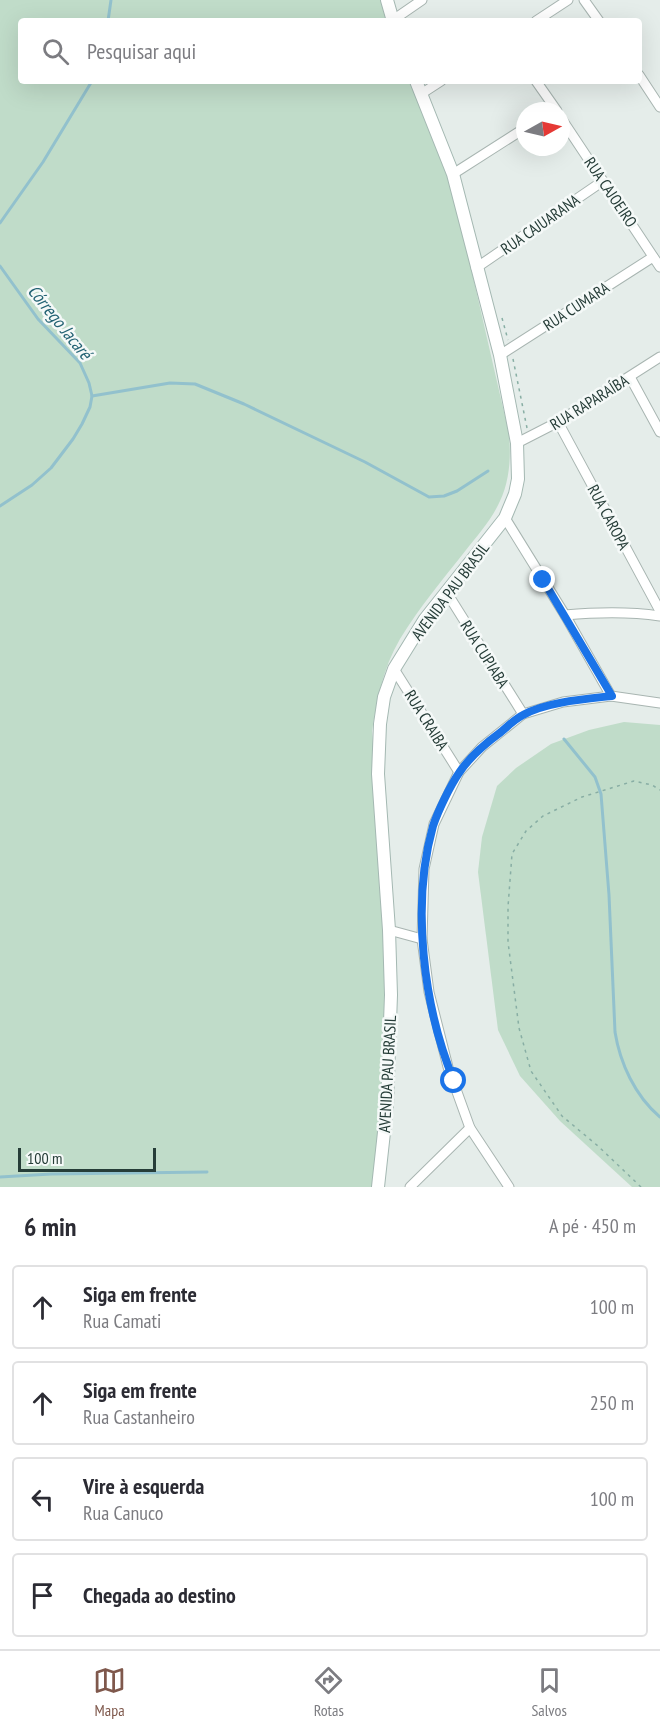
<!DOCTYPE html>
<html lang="pt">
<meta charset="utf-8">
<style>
:root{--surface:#fff;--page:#f7f7f7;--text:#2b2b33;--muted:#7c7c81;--line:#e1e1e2;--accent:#7f584c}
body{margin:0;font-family:"PT Sans Narrow",sans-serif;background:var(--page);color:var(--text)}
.compass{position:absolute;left:516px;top:102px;width:54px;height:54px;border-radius:50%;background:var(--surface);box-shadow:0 6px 24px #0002;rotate:82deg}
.scale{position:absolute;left:18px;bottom:15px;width:138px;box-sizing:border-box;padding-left:6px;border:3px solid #263d38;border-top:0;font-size:16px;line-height:21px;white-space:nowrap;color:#263d38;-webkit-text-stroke:4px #f5f9f8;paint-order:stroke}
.stop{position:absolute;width:18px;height:18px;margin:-14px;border:4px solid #1a73e8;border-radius:50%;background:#fff}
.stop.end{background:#1a73e8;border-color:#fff;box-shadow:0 2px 6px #0008}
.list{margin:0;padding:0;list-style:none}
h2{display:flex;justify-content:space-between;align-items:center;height:78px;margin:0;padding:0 24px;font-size:26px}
h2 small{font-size:20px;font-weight:400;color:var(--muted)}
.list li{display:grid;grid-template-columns:39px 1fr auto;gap:18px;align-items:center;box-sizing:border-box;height:84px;margin:0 12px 12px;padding:0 12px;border:2px solid var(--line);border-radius:6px}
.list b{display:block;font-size:22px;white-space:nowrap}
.list p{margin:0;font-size:20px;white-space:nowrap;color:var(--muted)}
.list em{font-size:20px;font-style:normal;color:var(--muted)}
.icon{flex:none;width:33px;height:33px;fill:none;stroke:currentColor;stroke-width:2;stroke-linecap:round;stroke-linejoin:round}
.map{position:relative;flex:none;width:660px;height:1187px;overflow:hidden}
.search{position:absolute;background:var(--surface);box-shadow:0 6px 24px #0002;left:18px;right:18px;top:18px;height:66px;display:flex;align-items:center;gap:15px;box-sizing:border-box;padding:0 21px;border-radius:6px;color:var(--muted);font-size:22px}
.sheet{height:462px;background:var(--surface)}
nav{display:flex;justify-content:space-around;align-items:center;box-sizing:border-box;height:84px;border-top:2px solid var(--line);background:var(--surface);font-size:16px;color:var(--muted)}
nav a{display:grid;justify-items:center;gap:3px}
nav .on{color:var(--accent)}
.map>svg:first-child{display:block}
.green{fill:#c0dcc9}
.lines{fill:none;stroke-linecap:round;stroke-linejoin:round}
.stream{stroke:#92c1cd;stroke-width:3}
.minor-casing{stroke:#a8b5b1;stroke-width:11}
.secondary-casing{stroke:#a4b8b2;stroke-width:14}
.path{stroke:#88aea4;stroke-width:1.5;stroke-dasharray:3 4.5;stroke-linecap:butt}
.minor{stroke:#fff;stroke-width:9}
.secondary{stroke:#fff;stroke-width:12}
.route{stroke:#1a73e8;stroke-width:8}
.labels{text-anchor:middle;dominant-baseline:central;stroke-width:5;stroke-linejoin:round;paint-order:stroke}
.street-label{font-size:16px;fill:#263d38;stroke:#f5f9f8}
.water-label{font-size:18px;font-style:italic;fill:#246374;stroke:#f5f9f8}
</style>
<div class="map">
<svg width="660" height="1187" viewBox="0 0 660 1187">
<rect width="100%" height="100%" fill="#e5edea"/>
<g class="green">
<path d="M0,0H384L391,21H21V81H414L451,181L509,434C511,456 510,480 500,501C492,519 478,535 466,550C443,579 419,608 400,639C383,668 377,699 372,731L389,986L381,1123L372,1187H0Z"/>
<path d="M624,722L660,725V1187H632L560,1121L520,1076L498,1030L478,872L482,837L497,786L516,768L551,744L589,730Z"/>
</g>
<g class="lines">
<g class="stream">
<path d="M108,21L111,0"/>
<path d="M0,223L43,162L92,81"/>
<path d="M0,266L38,319L80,363L89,383L92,396L90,407L82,424L73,439L51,468L32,485L0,506"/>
<path d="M92,396L170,383L195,384L244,404L365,462L429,497L444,496L457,491L488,471"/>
<path d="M564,739L595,777L601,794L609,895L615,1032C620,1063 635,1096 660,1117"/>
<path d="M0,1177L51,1174L207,1172"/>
</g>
<g class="minor-casing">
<g id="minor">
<path d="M584,0L599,21"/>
<path d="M393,20L422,0"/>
<path d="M536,21L568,0"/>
<path d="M639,75L660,107"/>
<path d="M536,81L557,111"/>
<path d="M421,94L441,81"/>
<path d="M561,118L660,267"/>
<path d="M453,174L525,128"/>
<path d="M476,268L603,181"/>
<path d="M500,355L653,257"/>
<path d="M630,377L660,432"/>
<path d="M558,422L660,611"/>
<path d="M517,443L558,422L660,357"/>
<path d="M505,518L565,615L611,696"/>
<path d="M447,593L523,714"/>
<path d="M565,615C598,612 627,611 660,616"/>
<path d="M394,669L459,772"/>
<path d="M389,930L422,939"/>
<path d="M410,1187L470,1128"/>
<path d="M509,1187L470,1128L448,1067L429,992L422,939L424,869L434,824L459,772L482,747L523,714L563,702L611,696L660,703"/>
</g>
</g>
<g class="secondary-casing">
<g id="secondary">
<path d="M387,0L393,21"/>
<path d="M378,1187L387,1105L391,995L389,930L378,774L380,724L384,697L394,669L425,619L505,518L515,494L518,479L517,443L500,355L453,174L416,81"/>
</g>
</g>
<g class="path">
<path d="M502,318L508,340"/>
<path d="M513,359L527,428"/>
<path d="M641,1187L598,1146L562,1116L531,1071L519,1028L508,942V907L512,854L526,831L543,816L582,797L634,781L652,785L660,790"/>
</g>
<use href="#minor" class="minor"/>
<use href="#secondary" class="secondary"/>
</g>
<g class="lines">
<path class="route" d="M454,1081C423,1006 411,904 433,826C438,811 450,786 459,773C470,756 486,743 501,732C508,726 515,719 523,715C546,702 585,699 612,696L543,580"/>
</g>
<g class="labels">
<g class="street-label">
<text transform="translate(611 192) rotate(56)">RUA CAJOEIRO</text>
<text transform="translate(540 224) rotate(-35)">RUA CAJUARANA</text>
<text transform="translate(576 306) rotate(-33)">RUA CUMARA</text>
<text transform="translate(589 402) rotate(-32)">RUA RAPARAÍBA</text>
<text transform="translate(609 517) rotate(62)">RUA CAROPA</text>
<text transform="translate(450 591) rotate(-53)">AVENIDA PAU BRASIL</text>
<text transform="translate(485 654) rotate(58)">RUA CUPIABA</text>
<text transform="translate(427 720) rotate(58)">RUA CRAIBA</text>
<text transform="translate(387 1074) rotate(-87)">AVENIDA PAU BRASIL</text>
</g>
<g class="water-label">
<text transform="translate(60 322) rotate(51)">Córrego Jacaré</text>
</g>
</g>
</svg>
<svg class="compass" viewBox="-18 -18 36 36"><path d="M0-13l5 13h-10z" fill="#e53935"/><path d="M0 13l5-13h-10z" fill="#7c7c81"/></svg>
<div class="scale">100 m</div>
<div class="stop" style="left:454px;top:1081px"></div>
<div class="stop end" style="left:543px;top:580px"></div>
<div class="search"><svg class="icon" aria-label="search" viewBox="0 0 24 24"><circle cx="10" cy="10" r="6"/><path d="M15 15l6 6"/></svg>Pesquisar aqui</div>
</div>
<section class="sheet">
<h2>6 min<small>A pé · 450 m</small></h2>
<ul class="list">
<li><svg class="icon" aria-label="ahead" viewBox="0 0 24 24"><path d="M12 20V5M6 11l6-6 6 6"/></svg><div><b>Siga em frente</b><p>Rua Camati</p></div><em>100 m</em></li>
<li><svg class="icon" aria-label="ahead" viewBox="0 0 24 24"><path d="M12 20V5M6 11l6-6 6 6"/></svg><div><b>Siga em frente</b><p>Rua Castanheiro</p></div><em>250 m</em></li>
<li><svg class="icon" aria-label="left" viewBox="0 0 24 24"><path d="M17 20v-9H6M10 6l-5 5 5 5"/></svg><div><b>Vire à esquerda</b><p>Rua Canuco</p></div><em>100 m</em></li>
<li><svg class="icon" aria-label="arrive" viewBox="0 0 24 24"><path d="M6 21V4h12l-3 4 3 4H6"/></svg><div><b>Chegada ao destino</b></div></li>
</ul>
</section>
<nav>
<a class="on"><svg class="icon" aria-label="map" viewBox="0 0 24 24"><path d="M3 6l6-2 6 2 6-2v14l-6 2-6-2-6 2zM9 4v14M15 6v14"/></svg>Mapa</a>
<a><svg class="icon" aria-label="directions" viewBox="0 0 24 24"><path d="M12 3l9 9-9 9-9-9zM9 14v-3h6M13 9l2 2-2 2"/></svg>Rotas</a>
<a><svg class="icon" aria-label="saved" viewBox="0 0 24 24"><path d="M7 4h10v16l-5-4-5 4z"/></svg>Salvos</a>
</nav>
